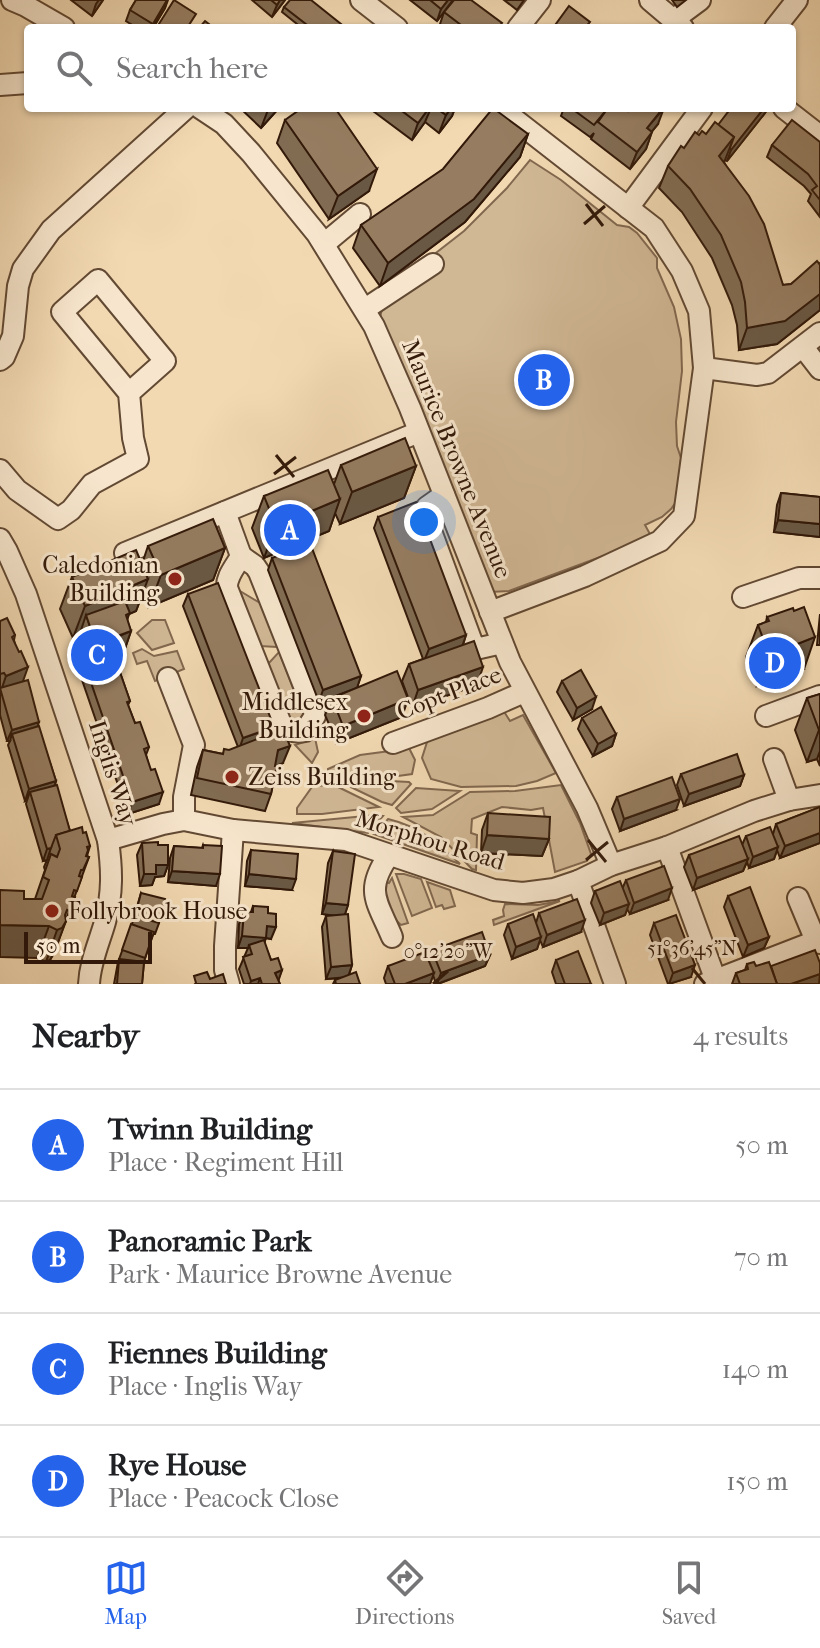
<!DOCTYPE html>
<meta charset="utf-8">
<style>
:root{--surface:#fff;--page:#f6f6f6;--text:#202124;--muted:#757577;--line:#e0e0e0;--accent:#2563eb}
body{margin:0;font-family:"IM FELL French Canon",serif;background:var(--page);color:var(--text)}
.scale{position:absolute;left:24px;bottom:20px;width:128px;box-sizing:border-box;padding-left:8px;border:4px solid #321909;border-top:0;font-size:22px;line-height:28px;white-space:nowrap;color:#321909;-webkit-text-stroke:6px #f7e6cd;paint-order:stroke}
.you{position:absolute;left:424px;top:522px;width:28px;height:28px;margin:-20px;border:6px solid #fff;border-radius:50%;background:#1a73e8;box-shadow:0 0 0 12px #1a73e833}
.badge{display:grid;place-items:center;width:52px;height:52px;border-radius:50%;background:var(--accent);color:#fff;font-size:26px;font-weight:700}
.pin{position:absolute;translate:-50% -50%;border:4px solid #fff;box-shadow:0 2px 8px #0006}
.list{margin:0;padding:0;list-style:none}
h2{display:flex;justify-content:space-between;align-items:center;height:104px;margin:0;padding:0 32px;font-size:34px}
h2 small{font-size:26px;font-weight:400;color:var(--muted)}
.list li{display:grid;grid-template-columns:52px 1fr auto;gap:24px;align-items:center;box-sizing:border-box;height:112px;padding:0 32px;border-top:2px solid var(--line)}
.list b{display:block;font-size:30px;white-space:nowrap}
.list p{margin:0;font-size:26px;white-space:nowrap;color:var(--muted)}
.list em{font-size:26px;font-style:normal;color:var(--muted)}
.icon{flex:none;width:44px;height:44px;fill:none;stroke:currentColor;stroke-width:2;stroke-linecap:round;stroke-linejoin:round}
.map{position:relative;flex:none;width:820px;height:984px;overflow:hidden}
.search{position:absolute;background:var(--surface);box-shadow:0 2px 6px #0004;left:24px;right:24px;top:24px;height:88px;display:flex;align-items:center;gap:20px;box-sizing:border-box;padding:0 28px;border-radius:8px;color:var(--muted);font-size:30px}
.sheet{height:552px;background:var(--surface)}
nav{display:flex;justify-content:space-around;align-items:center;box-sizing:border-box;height:112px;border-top:2px solid var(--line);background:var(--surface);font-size:22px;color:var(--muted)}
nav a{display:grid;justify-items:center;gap:4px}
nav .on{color:var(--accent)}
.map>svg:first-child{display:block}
.green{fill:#d1b895;stroke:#82684f;stroke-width:2}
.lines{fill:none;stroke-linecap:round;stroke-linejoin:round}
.minor-casing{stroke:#624933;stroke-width:24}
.minor{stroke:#f7e6cd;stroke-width:20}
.wall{fill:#816c53;stroke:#321909;stroke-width:2}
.shaded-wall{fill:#695844;stroke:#321909;stroke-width:2}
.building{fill:#967d61;stroke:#321909;stroke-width:2}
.ticks{fill:none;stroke:#321909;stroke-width:3}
.poi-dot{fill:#8f2418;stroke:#f7e6cd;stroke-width:3}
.labels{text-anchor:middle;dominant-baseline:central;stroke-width:6;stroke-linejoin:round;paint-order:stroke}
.street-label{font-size:24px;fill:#321909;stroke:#f7e6cd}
.poi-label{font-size:24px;fill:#321909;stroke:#f7e6cd;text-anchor:end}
.ticks-label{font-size:20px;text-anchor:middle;fill:#321909;stroke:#f7e6cd;stroke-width:6;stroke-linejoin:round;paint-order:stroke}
</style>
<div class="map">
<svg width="820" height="984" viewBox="0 0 820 984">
<rect width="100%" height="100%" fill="#f2d9b2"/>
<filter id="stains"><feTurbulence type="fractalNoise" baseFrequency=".0025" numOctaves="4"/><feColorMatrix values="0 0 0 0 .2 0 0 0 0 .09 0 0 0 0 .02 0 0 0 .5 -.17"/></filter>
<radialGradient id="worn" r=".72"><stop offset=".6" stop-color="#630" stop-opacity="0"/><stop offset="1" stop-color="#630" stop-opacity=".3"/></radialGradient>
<g class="green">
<path d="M530,160L561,180L617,225L629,227L637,233L657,258V268L674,307L681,339L682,371L676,422L677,446L681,458L678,492L676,502L671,509L662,517L645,525L651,536L646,540L509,591L490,592L380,318L382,308L432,256L464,231L507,188Z"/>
<path d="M240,591L260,603L270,627L276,630L281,643L277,647L260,646Z"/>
<path d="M152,620H165L174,643L152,650L137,633Z"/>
<path d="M142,649L154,656L177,651L184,669L155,681L147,661L137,664L133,653Z"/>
<path d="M279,652L301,708L308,712L303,723L293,726L283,718L268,664Z"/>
<path d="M503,710L510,721L523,715L556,773L537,781L516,786L461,787L431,779L422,758L428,739Z"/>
<path d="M315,738L318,752L312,763L295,745Z"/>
<path d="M408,746L415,760L412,774L398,776L328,773V769L360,755L390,751Z"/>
<path d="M332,778L409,782L411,784L392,805L382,802Z"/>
<path d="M332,784L379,807L322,814H297V808L312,787Z"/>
<path d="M561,785L580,823L591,854L587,861L555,872L543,808L531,810L502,807L472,819L471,833L477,835L476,870L472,869L441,837L403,817L433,815L470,792L515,791Z"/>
<path d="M416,788L460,791L432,809L401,813L396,808Z"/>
<path d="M376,815L383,816L368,833L292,823Z"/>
<path d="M388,819C418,826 439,843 460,864L374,834Z"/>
<path d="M396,874H404L421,879L432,908L412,916Z"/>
<path d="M392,878L408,923L401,925C390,916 385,897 385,882L389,883Z"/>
<path d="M427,882L450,890L455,906L444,909L442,905L436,907Z"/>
<path d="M560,901L494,925L493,920L504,916L503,910L505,904L538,905Z"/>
</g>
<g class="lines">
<g class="minor-casing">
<g id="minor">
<path d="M12,0L26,6L64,28"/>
<path d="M361,0L397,28"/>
<path d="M650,0L683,28"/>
<path d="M673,20L700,0"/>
<path d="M518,28L540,0"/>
<path d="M775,28L797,0"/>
<path d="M0,85L28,83"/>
<path d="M200,108L224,124L251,153L317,234L374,326L410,408L510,662L587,808L611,865"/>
<path d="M784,108L820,136"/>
<path d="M628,208L702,108"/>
<path d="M324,244L360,214"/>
<path d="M365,309L433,264"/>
<path d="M803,347L820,369"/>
<path d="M0,360L4,357L13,336L18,286L23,269L51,230L186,108"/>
<path d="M704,368L757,375L768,373L820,333"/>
<path d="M0,470L17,490L58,519L71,510L92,484L138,459L133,438L129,393L62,312L98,280L165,361L129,393"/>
<path d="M444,495L427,507L424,512L473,645L480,648L502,643"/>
<path d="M225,512L241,556"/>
<path d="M0,539L7,551L26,594L108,840C112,869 113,893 105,922C99,943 90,962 89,984"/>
<path d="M125,553L419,432"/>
<path d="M241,556L255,566L259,572L314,711L315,716L305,731C295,733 288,731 281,724L227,588C226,576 236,566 241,556Z"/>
<path d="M743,597L799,578H820"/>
<path d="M490,612L585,576L660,541L684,516L704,368L699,311L682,271L654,228L500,108"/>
<path d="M168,678L194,745L184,797V820"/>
<path d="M766,716L820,696"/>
<path d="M393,743L488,708L524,692"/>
<path d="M774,759L789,800"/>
<path d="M108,840L163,824L184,820L233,830L346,840L494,890L523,893L554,889L578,881L611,865L667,847L754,811L789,800L820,795"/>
<path d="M667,847L716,981"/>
<path d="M389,855C364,891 377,901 392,937"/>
<path d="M578,881L615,984"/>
<path d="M798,898L816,941L820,943"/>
<path d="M229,984L225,970V946L233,830"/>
<path d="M705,984L816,941"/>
</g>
</g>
<use href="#minor" class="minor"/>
</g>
<g class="wall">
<path d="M71,0H103L92,16Z"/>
<path d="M136,0H168L165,8L153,28H137L126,21L130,10Z"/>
<path d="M252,0H285L272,17Z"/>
<path d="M410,0H453L437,21Z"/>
<path d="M504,0H524L517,10Z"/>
<path d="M672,0H686L677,7Z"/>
<path d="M284,7L346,28H302L282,12Z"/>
<path d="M444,12L500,28H446L440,24Z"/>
<path d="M240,108H279L261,128Z"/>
<path d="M369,108H455L452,116L439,133L425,122L412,140Z"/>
<path d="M564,108H625L658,124L652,131L646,149L630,169L591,139L594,133L590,137L561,116Z"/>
<path d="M765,113L727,161L725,160L724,162L783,285L791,284L820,263V310L777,344L739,350L737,325L732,305L712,258L682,212L659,188L668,166L684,148L699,135L706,134L718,125Z"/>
<path d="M285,120L369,191L329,219L277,143Z"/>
<path d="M528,134L520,157L465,222L380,286L353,248L361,225Z"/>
<path d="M820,142V217L808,201L811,194L804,186L767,157L772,145Z"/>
<path d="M341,465L416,466L404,498L340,524L335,513L329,531L264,558L252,528L264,496L334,484Z"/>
<path d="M781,493L820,497V537L774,532L777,505Z"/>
<path d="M378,517L466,635L463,645L477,685L412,708L402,681L409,664L423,659L374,528Z"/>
<path d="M148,546L225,548L213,580L149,607L143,593L136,611L129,614L127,620L131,631L120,663L117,664L130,701L128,705L135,723L149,747L146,755L159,804L128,814L81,677L83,671L74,647L79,636L73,638L60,609L72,577L142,564Z"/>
<path d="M272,558L361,676L357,687L402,717L337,743L325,715L332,698L348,691L319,702L268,570Z"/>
<path d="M188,594L274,727L271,734L283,763L276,766L271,794L265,811L191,795L197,767L203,750L223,754L238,747L183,606Z"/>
<path d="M820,614V645H817Z"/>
<path d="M767,617L804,669L790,674L787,683L778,686L776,679L757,686L746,657L758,625L766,622Z"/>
<path d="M0,621L15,635L14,640L23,682L56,781L55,785L70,831L83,833L90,846L87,856L89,857L54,953L50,960L46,962L37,958L24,899H35L45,870L44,867L47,860L43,861L26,804L27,800L25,801L8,745L10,741H7L0,715Z"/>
<path d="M562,681L592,709L573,720L557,692Z"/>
<path d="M820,694V766L817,759L807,762L795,730L807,698Z"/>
<path d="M582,718L616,734L612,746L593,756L578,729Z"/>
<path d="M681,774L744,775L740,786L684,806L677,785Z"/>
<path d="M617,797L676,810L620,831L612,809Z"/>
<path d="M820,807V843L780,858L777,850L774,859L749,868L747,862L743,871L693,890L684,867L689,855L742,845L746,836L773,834L776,824Z"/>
<path d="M488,813L549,839L542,856L481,853L482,830Z"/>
<path d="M142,843L158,845L168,865L164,876L155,877L152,885L140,886L137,855Z"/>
<path d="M203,845L216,886L168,882L170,858L174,846L202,848Z"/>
<path d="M251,850L292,890L245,886L247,861Z"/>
<path d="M333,851L348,905L345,914L352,965L349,975L360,984H333L335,980L341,978L326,979L322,927L326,916L329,915L322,914L328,863Z"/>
<path d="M626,880L668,900L630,914L627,909L625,915L600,925L591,903L595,891L623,887Z"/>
<path d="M141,893L159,923L155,934H153L144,962L142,984H114L118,962L132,924Z"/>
<path d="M728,896L769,937L764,948L743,957L724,907Z"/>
<path d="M253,906L268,913L271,939L266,938L264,943L271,960L282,970L278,980L280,984H244L239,969L248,948H238L239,924L244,912H251Z"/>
<path d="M539,913L581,932L543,947L540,940L537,949L512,959L504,935L508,924L536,923Z"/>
<path d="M654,923L691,977L668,984L650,935Z"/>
<path d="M432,950L490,955L485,966L438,984H436L433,975L430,984H386L384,978L388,966L429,961Z"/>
<path d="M556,960L591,984H556L552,972Z"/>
<path d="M747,964L756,966H771L819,984H732L736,973L745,970Z"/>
</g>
<g class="shaded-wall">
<path d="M99,0H103L92,16L96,4Z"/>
<path d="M167,0L165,8L153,28H151Z"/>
<path d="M280,0H285L272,17L277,5Z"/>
<path d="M448,0H453L437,21L441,9Z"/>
<path d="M270,108H279L261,128L268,110Z"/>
<path d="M429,108H431L425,122L412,140L418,123Z"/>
<path d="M451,108H455L452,116L439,133L446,115Z"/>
<path d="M664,108L658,124L641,145L647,128Z"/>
<path d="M764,108H767L765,113L727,161L731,150Z"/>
<path d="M652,132L646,149L630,169L637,152Z"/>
<path d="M528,134L520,157L465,222L380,286L388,263Z"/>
<path d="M734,137L725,160L711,179L719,156Z"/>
<path d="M377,169L369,191L329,219L338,196Z"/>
<path d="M820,294V310L777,344L739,350L747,328Z"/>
<path d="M416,466L404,498L340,524L352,492Z"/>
<path d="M340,499L329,531L264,558L276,526Z"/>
<path d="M778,520L820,524V537L774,532Z"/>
<path d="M225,548L213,580L149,607L161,575Z"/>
<path d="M148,579L136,611L129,614L122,635L131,631L120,663L88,674L87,670L96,644L86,615L79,636L73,638L85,606Z"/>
<path d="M466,635L462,647L424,661L429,649Z"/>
<path d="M815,637L804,669L790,674L787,683L778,686L790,654L797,644Z"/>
<path d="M787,647L776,679L757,686L769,654Z"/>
<path d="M28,667L22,684L1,691L6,676Z"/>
<path d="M483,667L477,685L412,708L418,690Z"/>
<path d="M361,676L357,688L319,702L323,690Z"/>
<path d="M596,697L592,709L573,720L577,708Z"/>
<path d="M408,699L402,717L337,743L343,726Z"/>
<path d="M39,722L35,734H12L10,741H7L12,730Z"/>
<path d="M274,727L270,738L239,750L243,738Z"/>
<path d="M819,730H820V751L817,759L807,762Z"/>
<path d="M616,734L612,746L593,756L598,744Z"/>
<path d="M290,746L283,763L272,768L278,750Z"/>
<path d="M744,775L740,786L684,806L689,794Z"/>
<path d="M56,781L52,793L30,792L27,800L25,801L29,789Z"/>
<path d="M163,792L159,804L128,814L132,802Z"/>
<path d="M680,799L676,810L620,831L624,819Z"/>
<path d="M820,833V843L780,858L785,846Z"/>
<path d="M487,835L549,839L542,856L481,853Z"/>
<path d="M778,847L774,859L749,868L753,857Z"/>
<path d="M51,848L47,860L43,861L47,849Z"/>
<path d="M748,859L743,871L693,890L697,878Z"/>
<path d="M156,865H168L164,876L155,877L152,885L140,886L144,874Z"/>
<path d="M172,871L220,874L216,886L168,882Z"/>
<path d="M249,874L296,879L292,890L245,886Z"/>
<path d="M672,888L668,900L630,914L634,903Z"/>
<path d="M75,897L54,953L50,960L46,962L57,930L65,924Z"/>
<path d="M326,903L348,905L344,917L322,914Z"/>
<path d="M629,904L625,915L600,925L604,913Z"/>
<path d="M585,920L581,932L543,947L547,935Z"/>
<path d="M0,925L49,926L37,958L0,957Z"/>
<path d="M267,926L276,927L271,939L266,938L262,949L249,945L248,948H238L242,936Z"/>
<path d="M541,937L537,949L512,959L516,947Z"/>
<path d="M769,937L764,948L743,957L748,945Z"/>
<path d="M490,955L485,966L437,984L441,973Z"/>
<path d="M352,965L348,977L326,979L331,967Z"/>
<path d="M695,965L691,977L669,984L673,973Z"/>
<path d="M282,970L278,982L275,973Z"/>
<path d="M434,973L430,984H405Z"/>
<path d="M820,974L819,984H791Z"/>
<path d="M260,978L258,984H250L251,981Z"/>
</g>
<g class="building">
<path d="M136,0H167L153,24L130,10Z"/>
<path d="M174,0L196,14L187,28H158L157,27Z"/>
<path d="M271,0H280L277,5Z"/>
<path d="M290,0H311L346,28H311L284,7Z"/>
<path d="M430,0H448L441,9Z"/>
<path d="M454,0H471L502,23L498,28H465L444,12Z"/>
<path d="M569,6L590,22L585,28H553Z"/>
<path d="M205,21L214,28H199Z"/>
<path d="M302,108H335L377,169L338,196L285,120Z"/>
<path d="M398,108H429L418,123Z"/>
<path d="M436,108H451L446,115Z"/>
<path d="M493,108L528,134L474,199L388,263L361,225L443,169Z"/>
<path d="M571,108H608L594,125Z"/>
<path d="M608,108H625L628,111L630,108H663L647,128L652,132L637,152L598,122Z"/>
<path d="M731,108H764L731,150L730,148L734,137L718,125Z"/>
<path d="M792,120L820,142V200L812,190L817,186L808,174L772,145Z"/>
<path d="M715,122L734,137L719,156L749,196L764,224L783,285L791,284L817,261L820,265V294L785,321L747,328L745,302L741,282L721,235L690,189L668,166L681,146L684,148L695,132L699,135L702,131L706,134Z"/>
<path d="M405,438L416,466L352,492L341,465Z"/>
<path d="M328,470L340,499L276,526L264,496Z"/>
<path d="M781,493L820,497V524L778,520Z"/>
<path d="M416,502L466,635L429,649L378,517Z"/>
<path d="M213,519L225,548L161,575L148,546Z"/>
<path d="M310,543L361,676L323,690L272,558Z"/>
<path d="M136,550L148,579L85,606L72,577Z"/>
<path d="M218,583L274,727L243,738L188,594Z"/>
<path d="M125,601L130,613L126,615L131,631L96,644L86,615Z"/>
<path d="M804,607L815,637L797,644L799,650L790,654L787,647L769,654L758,625L769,621L767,617L793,608L794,611Z"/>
<path d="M7,618L15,635L12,637L19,652L21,651L28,667L6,676L4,673L0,674V621Z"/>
<path d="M474,641L483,667L418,690L409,664Z"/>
<path d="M114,655L130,701L127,702L135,723L140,722L149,747L144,749L151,770L155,769L163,792L132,802L85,665Z"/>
<path d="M581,670L596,697L577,708L562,681Z"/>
<path d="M397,671L408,699L343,726L332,698Z"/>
<path d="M28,680L39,722L12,730L0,688Z"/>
<path d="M820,694V730H819L807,698Z"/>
<path d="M601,707L616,734L598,744L582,718Z"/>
<path d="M39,726L56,781L29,789L12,734Z"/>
<path d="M283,729L290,746L278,750L275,766H277L271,794L197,778L203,750L223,754L224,749L229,750Z"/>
<path d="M737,754L744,775L689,794L681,774Z"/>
<path d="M672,777L680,799L624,819L617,797Z"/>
<path d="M57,785L70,831L56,835L51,848L47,849L30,792Z"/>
<path d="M820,807V833L785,846L776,824Z"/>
<path d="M488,813L550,817L549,839L487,835Z"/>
<path d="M82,827L83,833L86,832L90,846L87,847L88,850L86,856L89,857L83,870H81L79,876L82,877L77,891L74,890L72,896L75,897L69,911L67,910L65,915L66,921L62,928L57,930L49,926L0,925V890L24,891V899H42L49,880L43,877L51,854L57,857L60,849L56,835Z"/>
<path d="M770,827L778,847L753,857L746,836Z"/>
<path d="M739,836L748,859L697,878L689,855Z"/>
<path d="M158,842V845H168V865H156V874H144L142,843Z"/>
<path d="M203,845L222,846L220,874L172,871L174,846L203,848Z"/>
<path d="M251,850L298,854L296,879L249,874Z"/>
<path d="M333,851L355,854L348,905L326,903Z"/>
<path d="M664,866L672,888L634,903L626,880Z"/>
<path d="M620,881L629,904L604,913L595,891Z"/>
<path d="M750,887L769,937L748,945L728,896Z"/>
<path d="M141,893L165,899L159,923L135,916Z"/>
<path d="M577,899L585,920L547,935L539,913Z"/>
<path d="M253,906L268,907V913L276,914V927L267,926L266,938L242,936L244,912H253Z"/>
<path d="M348,914L352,965L331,967L326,916Z"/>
<path d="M533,914L541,937L516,947L508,924Z"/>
<path d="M676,915L695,965L673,973L654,923Z"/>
<path d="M131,924L154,932L145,958L122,950Z"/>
<path d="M482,932L490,955L441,973L432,950Z"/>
<path d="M264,940L271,960L278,958L282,970L275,973L280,984H262L260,978L251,981L243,957L252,954L249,945Z"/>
<path d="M815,950L820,963V974L791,984H777L771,966Z"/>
<path d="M578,951L591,984H565L556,960Z"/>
<path d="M425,952L434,973L405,984H395L388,966Z"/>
<path d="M119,959L144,962L142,984H117Z"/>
<path d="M754,962L756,966L769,962L777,984H740L736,973L748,969L747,964Z"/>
<path d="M207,972L210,979L223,974L226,984H195L196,983L194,976Z"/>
<path d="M356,972L360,984H336L335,980Z"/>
</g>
<path class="ticks" d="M586,204L603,226M584,224L605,206M276,455L294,477M274,474L296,457M588,840L606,862M586,860L608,842M692,968L705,984M433,984L448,971"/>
<g class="poi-dot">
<circle cx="175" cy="579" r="8"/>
<circle cx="364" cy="716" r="8"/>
<circle cx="232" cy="777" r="8"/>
<circle cx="52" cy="911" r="8"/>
</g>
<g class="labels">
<g class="street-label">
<text transform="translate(457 459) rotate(68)">Maurice Browne Avenue</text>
<text transform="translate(449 693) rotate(-21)">Copt Place</text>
<text transform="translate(113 773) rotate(72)">Inglis Way</text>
<text transform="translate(430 840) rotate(17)">Morphou Road</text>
</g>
<g class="poi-label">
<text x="159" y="565">Caledonian<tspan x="159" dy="28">Building</tspan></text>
<text x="348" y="702">Middlesex<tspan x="348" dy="28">Building</tspan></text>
<text x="248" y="777" text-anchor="start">Zeiss Building</text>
<text x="68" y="911" text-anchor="start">Follybrook House</text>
</g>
</g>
<g class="ticks-label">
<text x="692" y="955">51°36'45"N</text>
<text x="448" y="958">0°12'20"W</text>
</g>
<rect width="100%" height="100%" filter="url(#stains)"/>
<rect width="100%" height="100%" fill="url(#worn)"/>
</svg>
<div class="scale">50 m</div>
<div class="you"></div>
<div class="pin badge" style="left:290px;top:530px">A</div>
<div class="pin badge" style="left:544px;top:380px">B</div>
<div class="pin badge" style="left:97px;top:655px">C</div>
<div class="pin badge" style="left:775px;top:663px">D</div>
<div class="search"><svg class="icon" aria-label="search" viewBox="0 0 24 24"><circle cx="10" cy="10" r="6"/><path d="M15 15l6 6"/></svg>Search here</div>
</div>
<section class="sheet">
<h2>Nearby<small>4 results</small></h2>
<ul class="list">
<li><span class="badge">A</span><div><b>Twinn Building</b><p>Place · Regiment Hill</p></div><em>50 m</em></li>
<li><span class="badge">B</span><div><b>Panoramic Park</b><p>Park · Maurice Browne Avenue</p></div><em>70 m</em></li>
<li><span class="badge">C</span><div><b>Fiennes Building</b><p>Place · Inglis Way</p></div><em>140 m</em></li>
<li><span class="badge">D</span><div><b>Rye House</b><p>Place · Peacock Close</p></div><em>150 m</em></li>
</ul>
</section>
<nav>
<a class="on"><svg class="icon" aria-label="map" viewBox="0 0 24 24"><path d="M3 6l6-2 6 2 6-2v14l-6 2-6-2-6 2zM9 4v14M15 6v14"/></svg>Map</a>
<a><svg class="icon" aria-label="directions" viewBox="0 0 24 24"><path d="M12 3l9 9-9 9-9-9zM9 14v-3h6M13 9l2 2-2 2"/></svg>Directions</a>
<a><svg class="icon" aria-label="saved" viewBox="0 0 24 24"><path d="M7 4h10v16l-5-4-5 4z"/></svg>Saved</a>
</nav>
